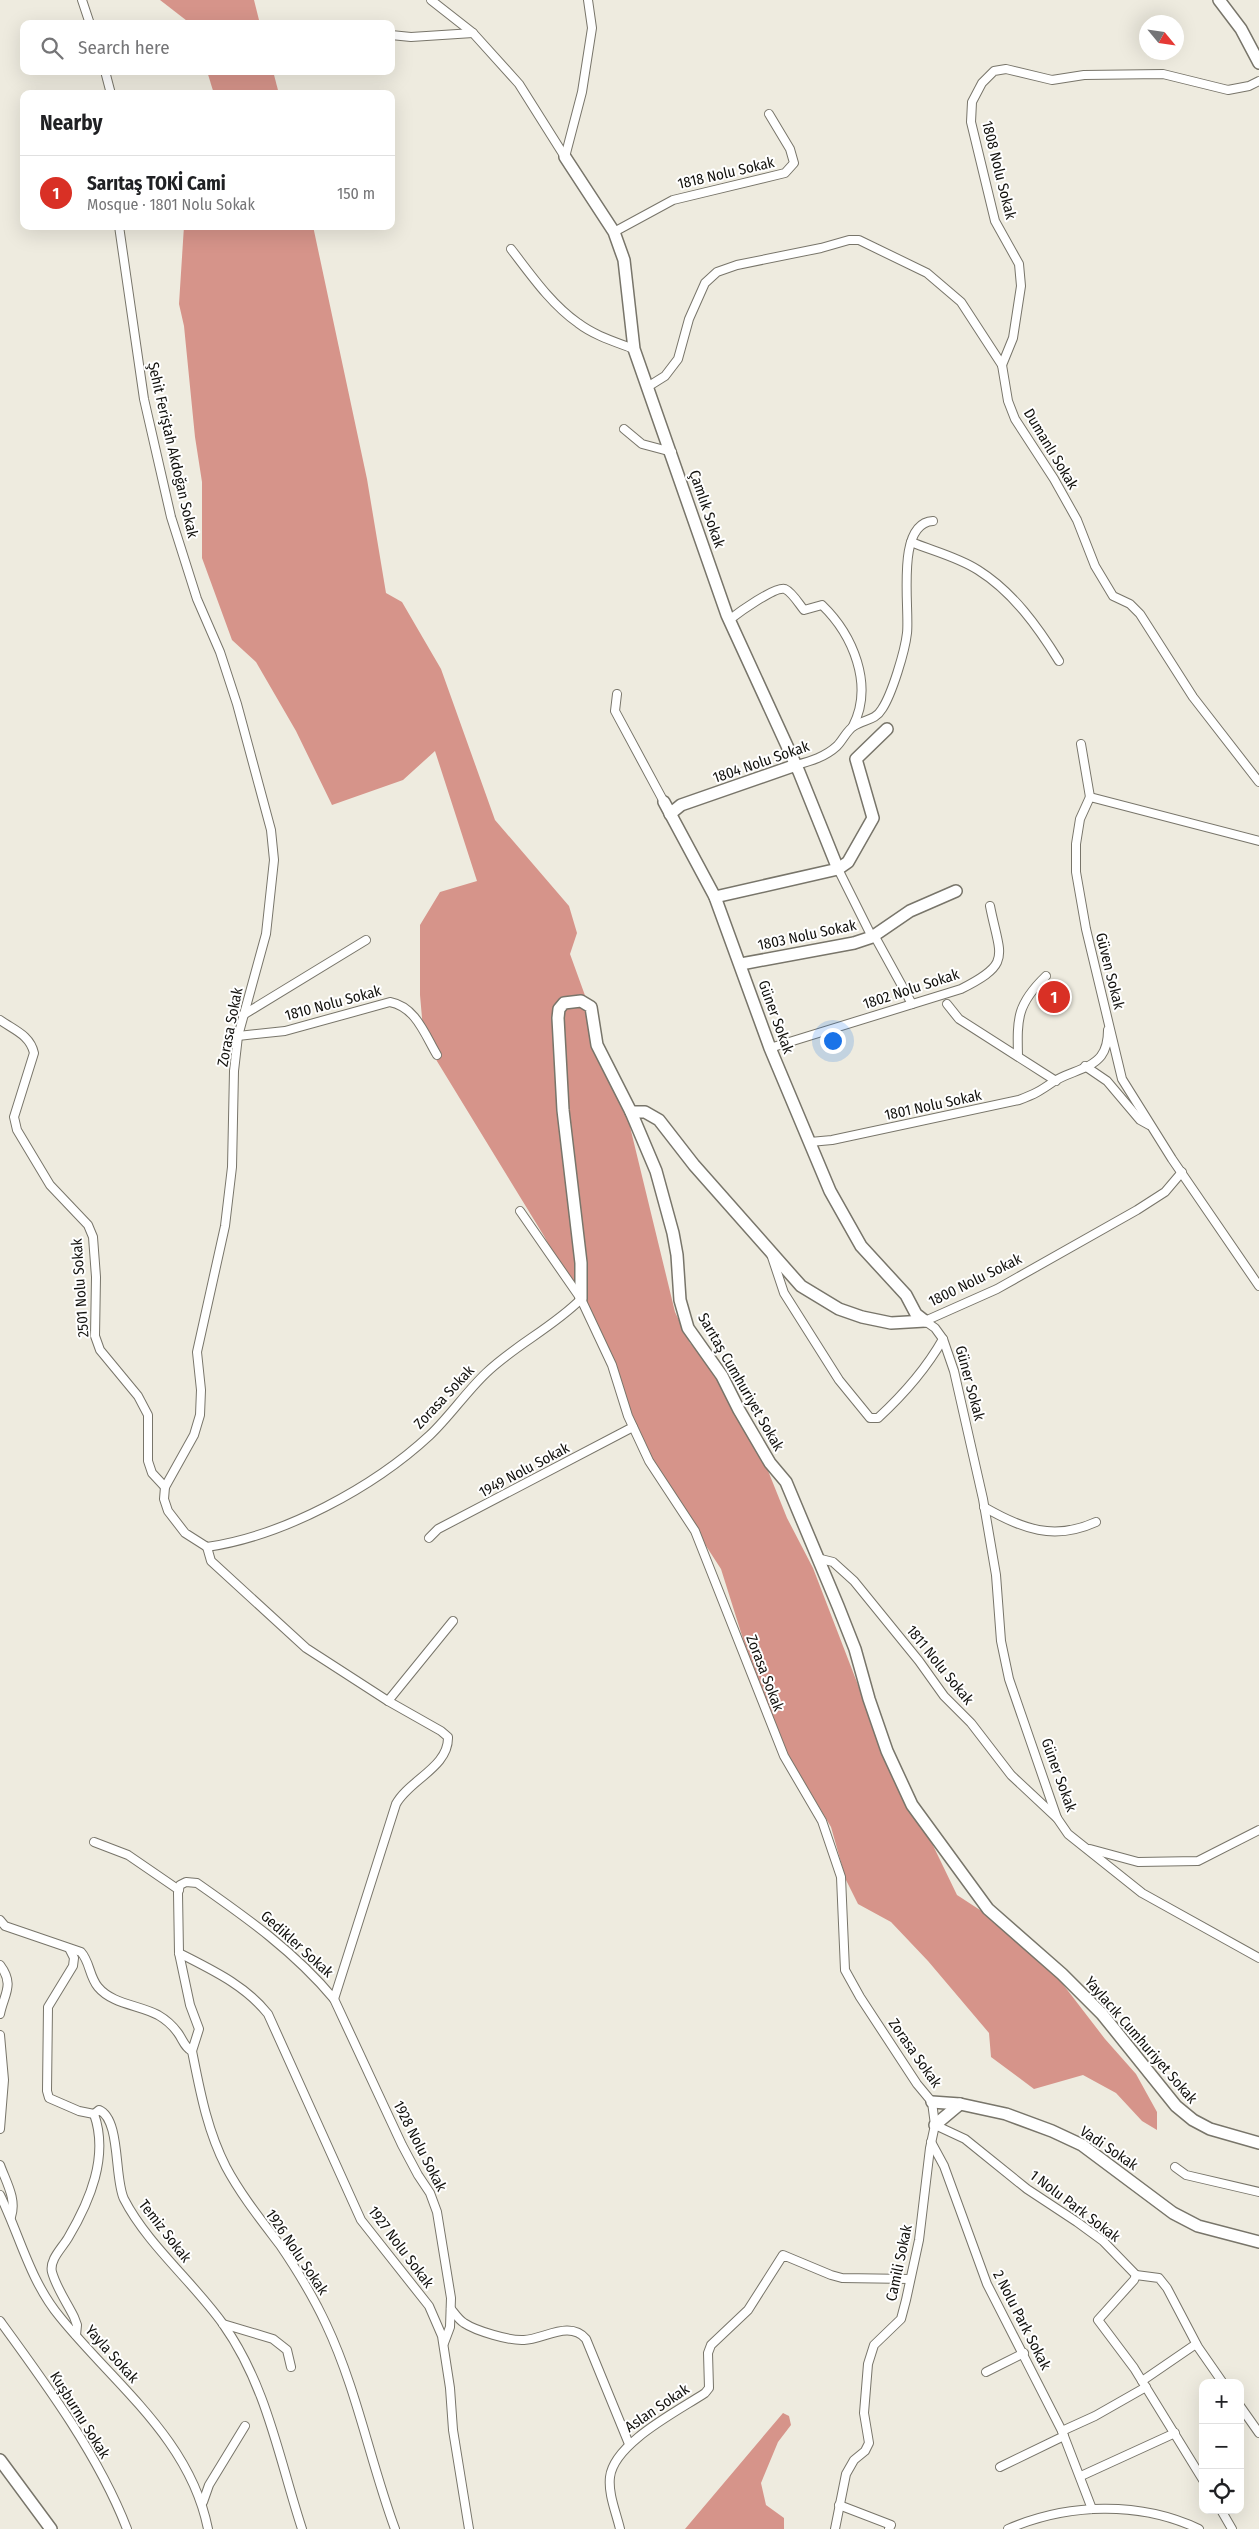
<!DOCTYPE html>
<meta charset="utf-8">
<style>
:root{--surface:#fff;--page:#f6f6f6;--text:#202124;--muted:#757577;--line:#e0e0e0;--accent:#d93025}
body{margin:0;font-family:"Fira Sans Condensed",sans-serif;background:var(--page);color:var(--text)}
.controls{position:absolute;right:15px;bottom:15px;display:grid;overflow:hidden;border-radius:10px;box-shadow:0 5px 20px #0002}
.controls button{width:45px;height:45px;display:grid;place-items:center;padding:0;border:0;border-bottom:1px solid var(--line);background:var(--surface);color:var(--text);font:25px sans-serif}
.compass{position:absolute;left:1139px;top:15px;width:45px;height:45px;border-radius:50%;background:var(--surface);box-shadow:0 5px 20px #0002;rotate:119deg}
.you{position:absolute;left:832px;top:1040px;width:18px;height:18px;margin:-12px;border:4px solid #fff;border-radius:50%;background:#1a73e8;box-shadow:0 0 0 8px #1a73e833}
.badge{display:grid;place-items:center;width:32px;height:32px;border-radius:50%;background:var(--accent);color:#fff;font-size:16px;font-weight:700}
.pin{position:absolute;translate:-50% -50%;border:2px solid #fff;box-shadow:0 1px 5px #0006}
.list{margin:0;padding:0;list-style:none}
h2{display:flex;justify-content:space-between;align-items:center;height:65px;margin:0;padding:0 20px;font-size:21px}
h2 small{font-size:16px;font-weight:400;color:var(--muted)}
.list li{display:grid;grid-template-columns:32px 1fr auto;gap:15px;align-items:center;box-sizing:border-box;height:75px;padding:0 20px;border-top:1px solid var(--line)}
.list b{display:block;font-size:19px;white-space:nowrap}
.list p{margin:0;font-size:16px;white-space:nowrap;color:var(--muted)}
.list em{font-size:16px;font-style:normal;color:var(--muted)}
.icon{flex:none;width:28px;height:28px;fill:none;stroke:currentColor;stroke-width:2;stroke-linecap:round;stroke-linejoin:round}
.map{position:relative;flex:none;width:1259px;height:2529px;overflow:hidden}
.search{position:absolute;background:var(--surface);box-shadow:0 5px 20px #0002;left:20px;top:20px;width:375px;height:55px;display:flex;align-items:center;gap:12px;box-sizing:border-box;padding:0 18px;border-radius:10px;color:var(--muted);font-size:19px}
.panel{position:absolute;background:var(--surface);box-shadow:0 5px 20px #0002;left:20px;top:90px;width:375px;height:140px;border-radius:10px}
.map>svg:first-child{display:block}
.forest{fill:#d6948a}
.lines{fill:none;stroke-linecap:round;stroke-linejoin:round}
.street-casing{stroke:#78756a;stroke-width:10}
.secondary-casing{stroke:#78756a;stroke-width:14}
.street{stroke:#fff;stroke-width:8}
.secondary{stroke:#fff;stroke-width:11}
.labels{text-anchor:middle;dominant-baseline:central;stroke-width:4;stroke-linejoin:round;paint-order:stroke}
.street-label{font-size:15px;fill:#12110d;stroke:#fff}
</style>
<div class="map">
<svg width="1259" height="2529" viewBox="0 0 1259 2529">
<rect width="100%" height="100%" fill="#eeebdf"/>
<g class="forest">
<path d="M160,0H254L260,24H191Z"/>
<path d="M207,71H273L279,94H214Z"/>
<path d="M184,226H313L367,479L386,593L402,602L441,669L495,820L569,906L577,933L570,954L625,1106L675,1312L690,1343L725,1383L752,1431L787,1518L813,1568L868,1711L957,1895L1032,1944L1105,2039L1136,2074L1157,2112V2130L1142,2121L1116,2093L1083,2075L1034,2089L991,2057L989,2033L928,1961L891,1922L858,1904L846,1880L831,1827L787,1753L744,1642L721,1569L638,1441L593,1325L544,1236L432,1053L423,1029L420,995V925L440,892L477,881L435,751L403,780L332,805L296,731L256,662L232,640L202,558V482L195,437L184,326L179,304Z"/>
<path d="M783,2413L789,2416L791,2425L778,2442L761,2483L766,2505L784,2518V2529H685Z"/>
</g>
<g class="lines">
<g class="street-casing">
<g id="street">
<path d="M82,0L90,24"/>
<path d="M431,0L473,33L519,84L565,157"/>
<path d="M391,35L411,37L473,33"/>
<path d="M105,71L111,94"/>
<path d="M565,157L582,92L592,28L588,0"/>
<path d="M119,226L144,399L171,517L197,599L220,652L237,704L271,830L274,860L266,934L238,1036L234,1071L232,1167L225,1226L197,1352L201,1390L200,1415L194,1435L165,1487L164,1499L168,1511L185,1533L207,1547C283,1536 373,1488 430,1435C450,1416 466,1392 486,1373C515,1345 552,1328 581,1299"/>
<path d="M614,232L673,200L785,173L794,163L790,149L769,114"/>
<path d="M511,249C531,275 551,304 578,323C595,336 616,342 634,349"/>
<path d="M1002,365L1013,338L1021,286L1019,264L995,221L971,122L972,102L982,83L994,71L1006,69L1052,80L1084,75L1163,74L1228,90L1249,86L1259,81"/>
<path d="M649,386L665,376L678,359L689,319L705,283L717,272L737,265L821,248L849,240H859L927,273L961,302L1002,365L1008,401L1015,419L1054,479L1077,520L1095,566L1113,596L1130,604L1140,614L1193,697L1259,782"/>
<path d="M624,429L642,444L672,452"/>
<path d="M911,542C933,551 958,557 978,570C1013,592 1038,627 1059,661"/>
<path d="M729,620C738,613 775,586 785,589C792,592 799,604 804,610L822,605C853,635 874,685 853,726"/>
<path d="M617,694L615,711L664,802"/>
<path d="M1081,744L1090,797"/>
<path d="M796,765C811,761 825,757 837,746C843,740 847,730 854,726C864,719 875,721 882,709C892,694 905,651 907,633C910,608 895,523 933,521"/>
<path d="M1259,841L1090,797L1080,819L1076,844V872L1086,929L1122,1079L1172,1159L1259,1286"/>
<path d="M838,869L872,937"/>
<path d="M874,935L912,1004"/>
<path d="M947,1004L959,1019L1056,1081"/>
<path d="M243,1015L366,940"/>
<path d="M0,1020C14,1030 30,1035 34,1053L14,1117L17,1130L50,1185L88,1225L93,1237L96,1277L95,1336L100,1350L138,1396L148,1415V1461L152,1473L165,1487"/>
<path d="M238,1036L285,1031L390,1002C416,1007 425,1035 437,1055"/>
<path d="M770,1048L961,989C1013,963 1000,957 990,906"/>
<path d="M1018,1056C1017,1018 1017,1004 1046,976"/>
<path d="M1085,1066L1107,1081L1140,1120L1149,1125"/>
<path d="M810,1142L832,1140L1019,1100C1035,1094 1040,1091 1053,1082C1067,1072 1090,1070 1101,1056C1107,1048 1108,1039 1108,1030"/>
<path d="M520,1211L581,1299L612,1365L628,1416L649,1461L695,1531L784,1756L822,1821L841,1877L845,1970L860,1997L917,2084L932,2102L935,2125L930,2148L919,2240L906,2300L901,2319L874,2345L868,2364L864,2413L869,2443L865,2451L854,2460L846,2474L835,2529"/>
<path d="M771,1254L784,1293L839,1380L870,1418H878C903,1395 926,1369 943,1339"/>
<path d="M925,1321L935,1328L943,1339L954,1371L983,1499L996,1575L1001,1641L1009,1679L1057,1818L1068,1834L1142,1893L1259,1958"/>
<path d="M925,1321L997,1289L1137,1210L1165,1192L1182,1172"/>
<path d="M984,1507C1022,1529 1054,1541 1096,1522"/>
<path d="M429,1538L438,1529L633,1427"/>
<path d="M817,1558L833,1562L854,1581L919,1661L944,1696L971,1723L1011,1775L1057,1818"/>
<path d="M388,1701L453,1621"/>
<path d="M94,1842L128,1855L179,1890"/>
<path d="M1090,1849L1138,1862L1198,1861L1259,1830"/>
<path d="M0,1920L5,1926L81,1952C90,1962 89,1976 98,1987C112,2004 139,2005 158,2015C165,2019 173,2026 178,2033C183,2040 185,2048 192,2051L199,2029L190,2005L179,1953L178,1893L180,1885L186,1882L197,1883C247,1918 295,1952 334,1999L396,1804C409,1780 449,1767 448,1737L441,1731L388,1701L306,1648L211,1561L207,1547"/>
<path d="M70,1950L74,1958L73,1966L48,2007L47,2091L49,2098L79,2111L94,2114"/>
<path d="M179,1953C212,1970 245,1985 268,2014L361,2220L429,2306L442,2336L450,2388L453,2430L469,2529"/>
<path d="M0,1965C15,1985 4,1994 0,2014"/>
<path d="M334,1999L402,2145L418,2175L430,2193L437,2212L451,2298L450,2327L444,2343"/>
<path d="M0,2035L4,2080L0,2129"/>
<path d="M192,2051C200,2091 207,2130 226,2167C241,2195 261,2220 280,2245C297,2270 313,2296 326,2324C357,2390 370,2461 395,2529"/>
<path d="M935,2125L965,2139L1027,2189L1077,2222L1103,2241L1136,2275L1134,2280L1098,2320L1134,2368L1203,2480"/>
<path d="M931,2142L944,2166L987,2284L1062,2431L1092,2509"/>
<path d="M0,2165C6,2182 17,2199 11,2217"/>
<path d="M1175,2167L1186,2175L1259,2192"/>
<path d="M0,2195C20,2236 30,2281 60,2317C115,2385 190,2439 208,2529"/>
<path d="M1136,2275L1159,2278L1167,2288L1198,2347L1223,2383"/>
<path d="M451,2309C455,2314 459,2320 464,2323C476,2331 510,2341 524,2340C544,2339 570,2320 586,2339L629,2444"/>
<path d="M0,2321C46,2384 99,2456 127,2529"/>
<path d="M223,2324L273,2339L287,2350L291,2367"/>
<path d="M76,2335L77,2325L74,2317C67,2303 56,2287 52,2272C49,2260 62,2248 68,2238C90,2201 109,2156 94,2114L99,2110C121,2119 114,2179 124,2199C147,2244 194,2283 223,2324C267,2386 279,2459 302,2529"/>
<path d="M986,2372L1024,2353"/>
<path d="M1142,2381L1196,2344"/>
<path d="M1240,2406L1259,2433"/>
<path d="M1062,2431L1095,2416L1146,2387"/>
<path d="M1000,2467L1064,2436"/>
<path d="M1081,2476L1175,2433"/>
<path d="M203,2502L209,2485L245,2426"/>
<path d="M839,2505L891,2525L889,2529"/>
<path d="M1221,2510L1232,2529"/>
<path d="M620,2529C616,2512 608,2494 610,2477C614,2443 678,2411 705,2393L709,2388L708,2353L711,2345L748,2310L783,2255L831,2275L842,2278L910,2279"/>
<path d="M1008,2529C1068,2503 1140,2501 1199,2529"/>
</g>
</g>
<g class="secondary-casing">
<g id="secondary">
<path d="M1219,0L1241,29L1259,63"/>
<path d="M565,157L614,232L624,260L634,349L727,615L799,772L838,869L715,897"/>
<path d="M664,802L715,897L770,1048L830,1191L861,1246L906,1295L916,1314L925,1321"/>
<path d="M670,814L681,805L796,765"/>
<path d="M838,869L848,862L873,818L856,759L887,729"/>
<path d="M741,964L854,943L872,937L910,911L956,891"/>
<path d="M631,1112H645L659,1120L694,1165L801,1286L839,1309L862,1317L891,1323L925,1321"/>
<path d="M581,1299V1263L563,1110L558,1018L559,1009L564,1003L581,1001L591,1007L597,1045L631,1112L656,1171L673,1233L677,1255L680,1300L688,1328L722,1376L739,1410L770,1463L786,1482L838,1606L855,1649L869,1699L887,1751L912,1805L988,1909L1062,1974L1102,2014L1176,2106L1193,2120L1210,2129L1259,2143"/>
<path d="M932,2102L960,2104L1006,2114L1052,2131L1082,2145L1173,2213L1198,2226L1259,2242"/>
<path d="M935,2125L960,2104"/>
<path d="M0,2460L51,2529"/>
</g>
</g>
<use href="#street" class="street"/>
<use href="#secondary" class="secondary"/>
</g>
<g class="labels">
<g class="street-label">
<text transform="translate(999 170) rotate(76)">1808 Nolu Sokak</text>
<text transform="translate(726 173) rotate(-13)">1818 Nolu Sokak</text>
<text transform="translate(1051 449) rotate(59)">Dumanlı Sokak</text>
<text transform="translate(173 450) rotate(77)">Şehit Feriştah Akdoğan Sokak</text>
<text transform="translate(707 509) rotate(71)">Çamlık Sokak</text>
<text transform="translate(761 762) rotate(-19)">1804 Nolu Sokak</text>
<text transform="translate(807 935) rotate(-12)">1803 Nolu Sokak</text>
<text transform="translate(1110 971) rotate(76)">Güven Sokak</text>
<text transform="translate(911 989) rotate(-18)">1802 Nolu Sokak</text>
<text transform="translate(333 1003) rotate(-15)">1810 Nolu Sokak</text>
<text transform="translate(776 1017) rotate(70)">Güner Sokak</text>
<text transform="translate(230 1027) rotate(-79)">Zorasa Sokak</text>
<text transform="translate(933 1105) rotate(-12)">1801 Nolu Sokak</text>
<text transform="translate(975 1280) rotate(-26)">1800 Nolu Sokak</text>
<text transform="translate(80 1288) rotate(-94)">2501 Nolu Sokak</text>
<text transform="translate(741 1382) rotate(60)">Sarıtaş Cumhuriyet Sokak</text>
<text transform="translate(970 1383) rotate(75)">Güner Sokak</text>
<text transform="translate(444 1397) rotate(-47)">Zorasa Sokak</text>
<text transform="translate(524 1470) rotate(-28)">1949 Nolu Sokak</text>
<text transform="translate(940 1665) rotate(51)">1811 Nolu Sokak</text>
<text transform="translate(765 1673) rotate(69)">Zorasa Sokak</text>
<text transform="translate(1059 1775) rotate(70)">Güner Sokak</text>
<text transform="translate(297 1944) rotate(42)">Gedikler Sokak</text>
<text transform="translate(1141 2040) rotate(49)">Yaylacık Cumhuriyet Sokak</text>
<text transform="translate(915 2053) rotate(55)">Zorasa Sokak</text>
<text transform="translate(420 2146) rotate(63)">1928 Nolu Sokak</text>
<text transform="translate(1109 2148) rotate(34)">Vadi Sokak</text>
<text transform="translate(1075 2206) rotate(37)">1 Nolu Park Sokak</text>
<text transform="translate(165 2231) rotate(52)">Temiz Sokak</text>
<text transform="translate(401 2247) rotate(53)">1927 Nolu Sokak</text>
<text transform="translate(297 2252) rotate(56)">1926 Nolu Sokak</text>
<text transform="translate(899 2263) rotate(-78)">Camili Sokak</text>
<text transform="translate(1022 2320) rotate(63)">2 Nolu Park Sokak</text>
<text transform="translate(112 2354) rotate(48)">Yayla Sokak</text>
<text transform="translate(657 2408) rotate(-34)">Aslan Sokak</text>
<text transform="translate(80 2415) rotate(58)">Kuşburnu Sokak</text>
</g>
</g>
</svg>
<div class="controls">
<button>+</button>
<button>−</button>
<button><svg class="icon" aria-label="locate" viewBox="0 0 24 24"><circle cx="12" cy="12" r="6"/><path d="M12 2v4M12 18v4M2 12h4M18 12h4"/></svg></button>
</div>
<svg class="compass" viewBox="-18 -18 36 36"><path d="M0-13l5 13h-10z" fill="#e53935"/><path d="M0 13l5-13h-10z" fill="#757577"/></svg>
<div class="you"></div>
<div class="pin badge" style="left:1054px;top:997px">1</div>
<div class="search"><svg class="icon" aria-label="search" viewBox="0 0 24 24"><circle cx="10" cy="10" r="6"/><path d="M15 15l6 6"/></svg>Search here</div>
<section class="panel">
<h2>Nearby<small></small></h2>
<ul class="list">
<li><span class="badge">1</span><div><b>Sarıtaş TOKİ Cami</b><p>Mosque · 1801 Nolu Sokak</p></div><em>150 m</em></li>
</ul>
</section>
</div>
